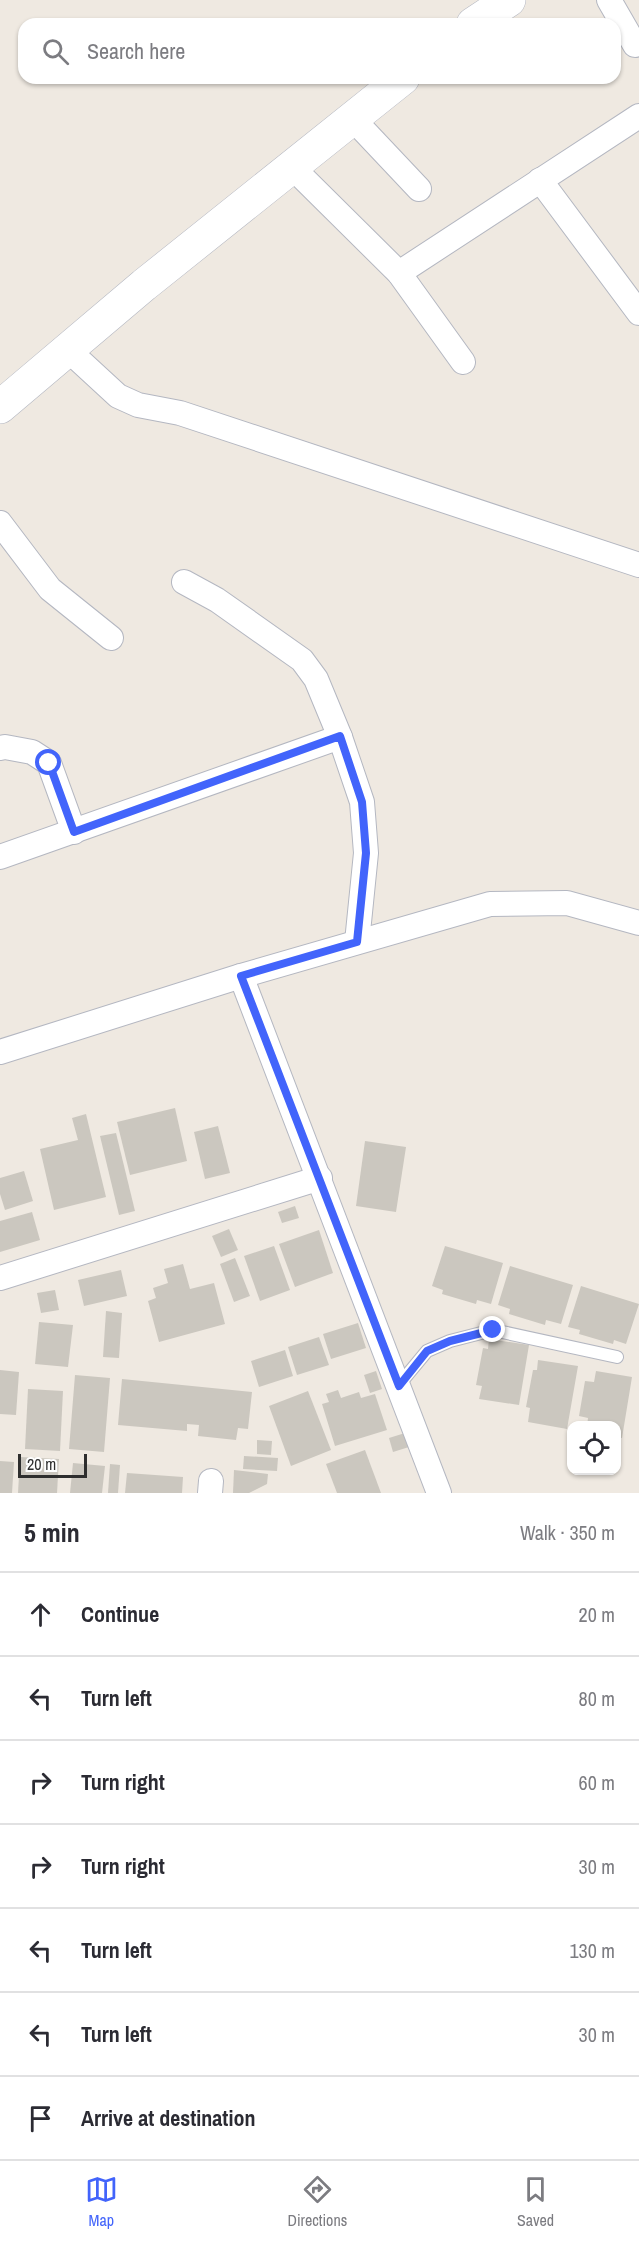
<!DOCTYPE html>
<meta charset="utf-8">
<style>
:root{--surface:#fff;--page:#f7f7f7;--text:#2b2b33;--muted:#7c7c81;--line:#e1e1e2;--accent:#4264fb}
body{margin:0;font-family:"Archivo Narrow",sans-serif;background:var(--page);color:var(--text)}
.controls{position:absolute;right:18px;bottom:18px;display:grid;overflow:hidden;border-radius:12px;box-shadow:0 2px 4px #0004}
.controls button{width:54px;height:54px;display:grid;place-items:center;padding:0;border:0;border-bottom:2px solid var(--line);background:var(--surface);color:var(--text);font:30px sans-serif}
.scale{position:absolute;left:18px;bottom:15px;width:69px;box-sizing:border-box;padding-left:6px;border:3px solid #2e2e2e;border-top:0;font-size:16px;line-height:21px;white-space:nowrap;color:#2e2e2e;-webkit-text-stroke:4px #fff;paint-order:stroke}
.stop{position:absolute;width:18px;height:18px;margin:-14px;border:4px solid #4264fb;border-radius:50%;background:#fff}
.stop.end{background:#4264fb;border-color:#fff;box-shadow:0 2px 6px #0008}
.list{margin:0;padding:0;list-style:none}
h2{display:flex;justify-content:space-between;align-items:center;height:78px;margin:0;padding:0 24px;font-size:26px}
h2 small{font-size:20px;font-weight:400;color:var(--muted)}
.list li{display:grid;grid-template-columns:39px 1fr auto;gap:18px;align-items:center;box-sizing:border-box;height:84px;padding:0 24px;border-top:2px solid var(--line)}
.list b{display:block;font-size:22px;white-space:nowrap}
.list em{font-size:20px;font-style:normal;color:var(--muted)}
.icon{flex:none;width:33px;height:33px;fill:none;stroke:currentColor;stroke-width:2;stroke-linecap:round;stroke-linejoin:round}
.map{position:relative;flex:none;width:639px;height:1493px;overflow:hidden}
.search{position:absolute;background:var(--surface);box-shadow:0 2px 4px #0004;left:18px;right:18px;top:18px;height:66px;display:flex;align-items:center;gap:15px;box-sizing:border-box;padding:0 21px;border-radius:18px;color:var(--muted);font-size:22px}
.sheet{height:666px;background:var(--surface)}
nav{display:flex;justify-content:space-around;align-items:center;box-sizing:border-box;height:84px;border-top:2px solid var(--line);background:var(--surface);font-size:16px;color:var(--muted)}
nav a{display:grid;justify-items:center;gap:3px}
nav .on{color:var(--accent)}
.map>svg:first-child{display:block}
.building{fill:#cbc7bf}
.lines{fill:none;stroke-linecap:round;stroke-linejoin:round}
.lane-casing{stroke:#b4b7c1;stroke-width:14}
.street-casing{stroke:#b4b7c1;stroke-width:26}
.secondary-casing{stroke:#b4b7c1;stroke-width:34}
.lane{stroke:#fff;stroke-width:12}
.street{stroke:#fff;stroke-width:24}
.secondary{stroke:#fff;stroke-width:33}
.route{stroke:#4264fb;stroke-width:8}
</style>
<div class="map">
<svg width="639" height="1493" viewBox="0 0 639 1493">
<rect width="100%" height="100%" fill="#efe9e1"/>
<g class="building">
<path d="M175,1108L187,1161L130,1175L117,1122Z"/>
<path d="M86,1114L106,1197L54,1210L40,1149L78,1140L72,1118Z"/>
<path d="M218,1126L230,1173L205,1179L194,1132Z"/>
<path d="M116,1133L135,1211L119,1215L100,1136Z"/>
<path d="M365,1141L406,1147L396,1212L356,1206Z"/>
<path d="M24,1171L33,1201L5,1210L0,1194V1178Z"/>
<path d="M295,1206L299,1218L282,1223L278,1212Z"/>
<path d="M32,1212L40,1240L0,1252V1221Z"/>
<path d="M229,1229L238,1250L221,1257L212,1236Z"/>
<path d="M319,1230L333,1273L295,1287L279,1244Z"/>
<path d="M274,1246L290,1290L260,1301L244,1256Z"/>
<path d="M445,1246L503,1263L491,1304L477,1300L476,1304L442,1294L443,1290L432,1286Z"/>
<path d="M235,1258L250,1296L234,1302L220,1264Z"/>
<path d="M183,1264L190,1289L214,1283L225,1324L159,1342L148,1301L156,1298L153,1288L168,1283L164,1269Z"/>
<path d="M510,1266L573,1285L561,1324L546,1320L545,1325L509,1314L510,1309L498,1305Z"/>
<path d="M121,1270L127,1296L84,1306L78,1280Z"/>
<path d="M581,1286L639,1304L626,1344L614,1340L613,1344L579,1334L580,1330L568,1327Z"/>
<path d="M55,1290L59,1310L41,1313L37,1293Z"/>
<path d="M106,1311L122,1313L119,1358L103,1357Z"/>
<path d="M39,1322L73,1325L68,1367L35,1364Z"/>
<path d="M358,1323L366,1348L331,1359L323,1334Z"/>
<path d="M319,1337L329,1365L297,1375L288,1347Z"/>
<path d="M489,1339L529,1345L519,1405L479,1399L482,1386L476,1385L483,1348L488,1349Z"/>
<path d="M285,1350L293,1376L259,1387L251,1361Z"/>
<path d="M538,1360L578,1366L567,1429L528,1422L530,1408L526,1407L533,1370H537Z"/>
<path d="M0,1370L19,1372L16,1415L0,1414Z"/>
<path d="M376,1371L382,1389L370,1393L364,1375Z"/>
<path d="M596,1371L632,1377L622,1438L616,1437V1426H587L588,1418L579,1416L585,1381L594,1382Z"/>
<path d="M75,1375L110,1378L104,1452L69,1449Z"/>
<path d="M122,1379L252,1392L248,1429L238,1428L236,1440L198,1436L199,1425L187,1424V1431L118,1425Z"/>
<path d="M28,1389L63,1391L60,1451L25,1449Z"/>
<path d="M338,1390L341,1398L359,1392L361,1398L375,1394L387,1430L335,1446L322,1404L329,1402L326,1394Z"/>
<path d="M308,1391L331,1450L291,1466L269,1406Z"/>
<path d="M405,1433L409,1447L393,1452L389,1438Z"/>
<path d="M257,1440L272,1441L271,1455L257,1454Z"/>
<path d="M365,1450L381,1493H337L326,1464Z"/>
<path d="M244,1456L278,1458L277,1471L243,1469Z"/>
<path d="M20,1457L59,1459L57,1493H18Z"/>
<path d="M0,1461L14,1462L12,1493H0Z"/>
<path d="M73,1463L105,1466L102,1493H70Z"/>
<path d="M110,1464L120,1465L118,1493H108Z"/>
<path d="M234,1470L268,1474L267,1484L249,1493H233Z"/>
<path d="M127,1473L183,1477L182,1493H125Z"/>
</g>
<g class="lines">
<g class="lane-casing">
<path id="lane" d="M398,1386L427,1351L450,1341L493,1330L617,1357"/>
</g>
<g class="street-casing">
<g id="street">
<path d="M609,0L635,45"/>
<path d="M352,118L419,189"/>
<path d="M292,167L399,273L463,362"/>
<path d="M540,180L639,313"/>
<path d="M399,273L639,116"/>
<path d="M67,349L118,396L138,405L180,413L639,565"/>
<path d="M0,523L50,589L111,638"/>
<path d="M184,582L217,600L302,660L316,679L340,737L362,802L366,853L357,942"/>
<path d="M0,748L5,747L32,752L49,763L74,832"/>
<path d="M0,857L340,737"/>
<path d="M241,976L439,1493"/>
<path d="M0,1052L241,976L490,904L567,903L639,923"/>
<path d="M0,1278L320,1178"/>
<path d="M210,1493L211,1481"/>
</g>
</g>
<g class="secondary-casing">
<g id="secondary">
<path d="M473,24L509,0"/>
<path d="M0,407L144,285L403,78"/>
</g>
</g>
<use href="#lane" class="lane"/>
<use href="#street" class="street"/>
<use href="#secondary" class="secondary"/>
</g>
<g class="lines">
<path class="route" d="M49,763L74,832L340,736L362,802L366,853L357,942L241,976L399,1386L427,1351L450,1341L493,1330"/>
</g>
</svg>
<div class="controls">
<button><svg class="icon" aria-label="locate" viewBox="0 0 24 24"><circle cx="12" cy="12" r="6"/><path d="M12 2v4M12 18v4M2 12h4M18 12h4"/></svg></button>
</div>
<div class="scale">20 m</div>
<div class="stop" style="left:49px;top:763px"></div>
<div class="stop end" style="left:493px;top:1330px"></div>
<div class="search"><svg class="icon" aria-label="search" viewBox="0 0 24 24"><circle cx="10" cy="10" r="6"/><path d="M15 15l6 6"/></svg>Search here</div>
</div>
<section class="sheet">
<h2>5 min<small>Walk · 350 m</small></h2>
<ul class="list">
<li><svg class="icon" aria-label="ahead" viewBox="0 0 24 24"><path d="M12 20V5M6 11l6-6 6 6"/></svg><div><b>Continue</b></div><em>20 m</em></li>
<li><svg class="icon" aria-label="left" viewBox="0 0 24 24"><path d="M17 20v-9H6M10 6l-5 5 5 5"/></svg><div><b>Turn left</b></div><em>80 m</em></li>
<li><svg class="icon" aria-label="right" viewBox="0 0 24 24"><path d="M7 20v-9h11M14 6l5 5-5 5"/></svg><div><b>Turn right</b></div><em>60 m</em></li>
<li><svg class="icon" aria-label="right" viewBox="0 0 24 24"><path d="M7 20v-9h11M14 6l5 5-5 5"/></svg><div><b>Turn right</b></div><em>30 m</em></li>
<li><svg class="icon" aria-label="left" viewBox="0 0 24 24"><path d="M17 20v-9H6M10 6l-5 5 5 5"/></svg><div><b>Turn left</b></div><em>130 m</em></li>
<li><svg class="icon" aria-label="left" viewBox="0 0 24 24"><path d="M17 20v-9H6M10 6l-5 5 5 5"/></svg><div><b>Turn left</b></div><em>30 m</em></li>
<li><svg class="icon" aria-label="arrive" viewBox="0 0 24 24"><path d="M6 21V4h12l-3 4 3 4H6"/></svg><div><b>Arrive at destination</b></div></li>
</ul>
</section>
<nav>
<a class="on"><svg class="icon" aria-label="map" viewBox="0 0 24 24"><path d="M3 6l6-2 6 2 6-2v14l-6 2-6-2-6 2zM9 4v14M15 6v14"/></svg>Map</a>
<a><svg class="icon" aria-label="directions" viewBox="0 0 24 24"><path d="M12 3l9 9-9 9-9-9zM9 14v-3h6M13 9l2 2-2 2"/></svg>Directions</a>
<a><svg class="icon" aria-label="saved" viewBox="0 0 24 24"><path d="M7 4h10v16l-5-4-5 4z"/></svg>Saved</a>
</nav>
